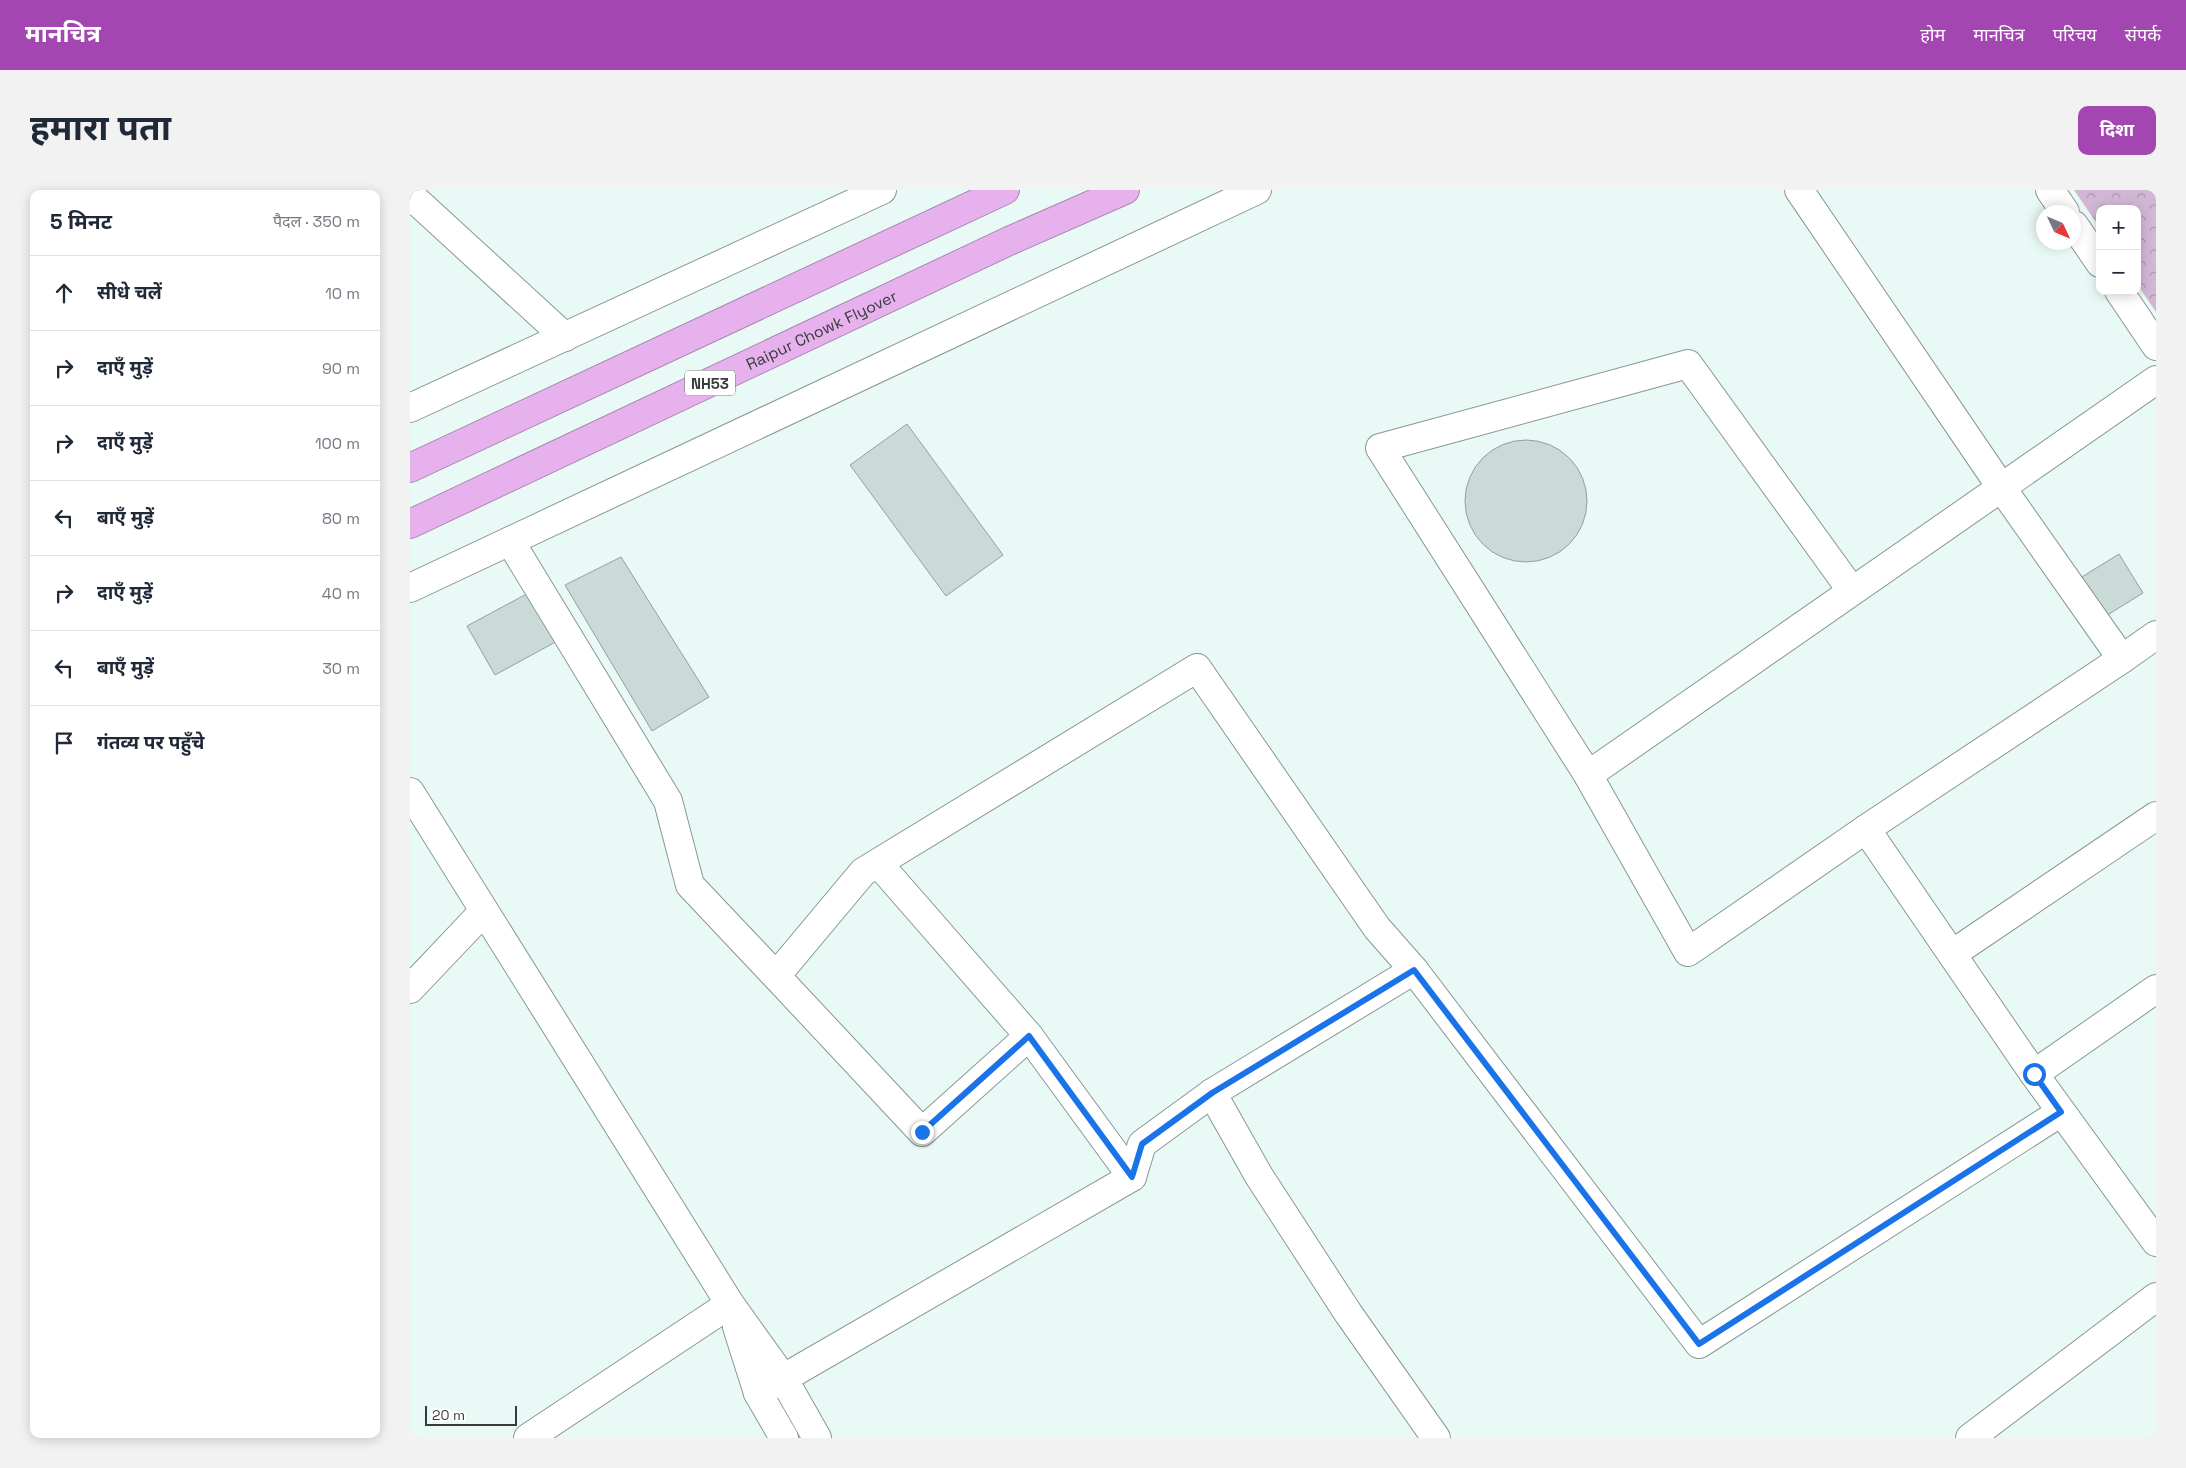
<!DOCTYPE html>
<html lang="hi">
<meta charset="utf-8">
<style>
:root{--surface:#fff;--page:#f2f2f3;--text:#1f2937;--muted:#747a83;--line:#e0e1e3;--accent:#a346b1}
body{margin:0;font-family:"Space Grotesk","Noto Sans Devanagari",sans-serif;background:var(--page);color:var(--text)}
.controls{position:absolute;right:15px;top:15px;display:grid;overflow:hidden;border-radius:10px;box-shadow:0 2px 12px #0003}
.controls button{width:45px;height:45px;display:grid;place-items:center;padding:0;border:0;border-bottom:1px solid var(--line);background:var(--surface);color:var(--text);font:25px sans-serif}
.compass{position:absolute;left:1626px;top:15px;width:45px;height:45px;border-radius:50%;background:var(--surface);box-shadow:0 2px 12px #0003;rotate:134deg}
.scale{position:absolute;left:15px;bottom:12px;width:92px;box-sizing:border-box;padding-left:5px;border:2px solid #363c3b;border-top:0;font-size:14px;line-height:18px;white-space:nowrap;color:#363c3b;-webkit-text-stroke:4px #fff;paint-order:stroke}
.stop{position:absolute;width:15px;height:15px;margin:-11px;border:4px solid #1a73e8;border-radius:50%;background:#fff}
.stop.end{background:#1a73e8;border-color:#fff;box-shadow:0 1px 5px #0008}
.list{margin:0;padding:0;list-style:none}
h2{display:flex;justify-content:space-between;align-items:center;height:65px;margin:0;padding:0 20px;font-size:21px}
h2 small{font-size:16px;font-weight:400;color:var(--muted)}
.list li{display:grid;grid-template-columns:32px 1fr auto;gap:15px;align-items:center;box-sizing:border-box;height:75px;padding:0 20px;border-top:1px solid var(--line)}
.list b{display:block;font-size:19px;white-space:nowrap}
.list em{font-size:16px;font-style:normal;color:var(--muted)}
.icon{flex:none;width:28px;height:28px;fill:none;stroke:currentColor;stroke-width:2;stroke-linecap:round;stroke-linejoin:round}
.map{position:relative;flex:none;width:1746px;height:1248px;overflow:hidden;border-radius:10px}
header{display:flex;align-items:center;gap:30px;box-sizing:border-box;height:70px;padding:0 25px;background:var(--accent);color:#fff}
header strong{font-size:24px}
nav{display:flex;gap:28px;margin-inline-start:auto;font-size:18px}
.intro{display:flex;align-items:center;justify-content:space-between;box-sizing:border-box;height:120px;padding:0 30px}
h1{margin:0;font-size:35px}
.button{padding:12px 22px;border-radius:10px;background:var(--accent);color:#fff;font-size:18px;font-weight:700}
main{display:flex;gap:30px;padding:0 30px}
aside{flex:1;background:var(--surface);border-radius:10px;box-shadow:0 2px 12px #0003}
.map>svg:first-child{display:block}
.forest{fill:url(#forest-crowns)}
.building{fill:#cadad7;stroke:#92a19e}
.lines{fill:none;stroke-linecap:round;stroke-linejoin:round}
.minor-casing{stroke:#899794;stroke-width:30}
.highway-casing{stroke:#a888af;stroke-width:30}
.minor{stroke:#fff;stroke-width:28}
.highway{stroke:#e6b1ed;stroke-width:28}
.route{stroke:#1a73e8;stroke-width:6}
.labels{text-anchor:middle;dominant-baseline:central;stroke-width:5;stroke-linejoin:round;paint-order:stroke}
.shield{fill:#fff;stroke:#727676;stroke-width:1}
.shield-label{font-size:15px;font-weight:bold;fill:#363c3b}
.street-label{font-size:16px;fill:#363c3b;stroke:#fff}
</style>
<header>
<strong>मानचित्र</strong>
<nav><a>होम</a><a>मानचित्र</a><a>परिचय</a><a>संपर्क</a></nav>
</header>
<div class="intro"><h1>हमारा पता</h1><a class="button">दिशा</a></div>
<main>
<aside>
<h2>5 मिनट<small>पैदल · 350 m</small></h2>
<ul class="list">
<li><svg class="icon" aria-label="ahead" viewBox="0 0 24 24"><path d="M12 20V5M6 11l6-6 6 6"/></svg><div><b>सीधे चलें</b></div><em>10 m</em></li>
<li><svg class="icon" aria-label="right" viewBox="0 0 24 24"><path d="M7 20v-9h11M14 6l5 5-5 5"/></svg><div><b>दाएँ मुड़ें</b></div><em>90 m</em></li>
<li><svg class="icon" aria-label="right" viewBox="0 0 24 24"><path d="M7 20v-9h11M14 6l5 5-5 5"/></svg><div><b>दाएँ मुड़ें</b></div><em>100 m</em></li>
<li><svg class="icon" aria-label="left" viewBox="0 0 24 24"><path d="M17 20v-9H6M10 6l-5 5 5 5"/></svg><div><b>बाएँ मुड़ें</b></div><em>80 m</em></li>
<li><svg class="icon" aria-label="right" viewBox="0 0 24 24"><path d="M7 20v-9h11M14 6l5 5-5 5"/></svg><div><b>दाएँ मुड़ें</b></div><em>40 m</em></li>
<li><svg class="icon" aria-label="left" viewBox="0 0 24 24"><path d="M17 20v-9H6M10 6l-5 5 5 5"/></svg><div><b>बाएँ मुड़ें</b></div><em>30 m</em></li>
<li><svg class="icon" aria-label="arrive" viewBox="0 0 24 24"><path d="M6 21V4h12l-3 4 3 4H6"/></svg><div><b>गंतव्य पर पहुँचे</b></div></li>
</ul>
</aside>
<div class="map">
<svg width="1746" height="1248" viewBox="0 0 1746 1248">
<defs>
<pattern id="forest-crowns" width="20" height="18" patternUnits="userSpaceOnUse" patternTransform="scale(1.25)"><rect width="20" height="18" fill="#d2b7d5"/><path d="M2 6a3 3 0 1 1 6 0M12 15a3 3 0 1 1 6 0" fill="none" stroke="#ab96ae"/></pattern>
</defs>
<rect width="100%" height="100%" fill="#e9f9f6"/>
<path class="forest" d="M1664,0H1746V122L1727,94V19H1690V38Z"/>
<g class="building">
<path d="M497,234L593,365L536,406L440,275Z"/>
<circle cx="1116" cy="311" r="61"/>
<path d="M1709,364L1733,403L1691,429L1667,390Z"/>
<path d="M211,367L299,507L242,541L155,395Z"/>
<path d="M124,400L151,449L85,485L57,436Z"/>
</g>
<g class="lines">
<g class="minor-casing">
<g id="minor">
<path d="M1389,0L1591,297L1712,469"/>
<path d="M1640,0L1655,22"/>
<path d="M0,5L155,147"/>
<path d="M1664,35L1690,73"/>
<path d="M1709,101L1746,156"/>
<path d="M0,218L472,0"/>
<path d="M100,351L258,611L280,695L366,786"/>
<path d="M0,398L847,0"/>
<path d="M1442,401L1278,174L970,258L1178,585L1278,762L1456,639"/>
<path d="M1746,445L1712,469L1456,639L1624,884L1746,1052"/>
<path d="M1178,585L1746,190"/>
<path d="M0,602L320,1114L373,1188L407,1248"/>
<path d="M468,673L619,846L512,942L366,786L453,682L787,478L967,738L1004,780L1289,1154L1651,922"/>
<path d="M1542,764L1746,626"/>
<path d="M0,799L74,721"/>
<path d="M619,846L722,987"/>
<path d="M1624,884L1746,799"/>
<path d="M802,903L849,986L938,1123L1026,1248"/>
<path d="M327,1137L348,1203L374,1248"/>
<path d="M348,1203L722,987L732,954L802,903L1004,780"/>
<path d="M118,1248L320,1114"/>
<path d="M1560,1248L1746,1107"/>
</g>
</g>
<g class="highway-casing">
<g id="highway">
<path d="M0,278L595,0"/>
<path id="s1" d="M0,334L599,51L715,0"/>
</g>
</g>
<use href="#minor" class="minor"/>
<use href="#highway" class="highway"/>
</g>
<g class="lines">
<path class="route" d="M512,942L619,846L722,987L732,954L802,903L1004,780L1289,1154L1651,922L1624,884"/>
</g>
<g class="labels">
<rect class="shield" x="275" y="180.5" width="50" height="25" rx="4"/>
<g class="shield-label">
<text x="300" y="193">NH53</text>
</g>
<g class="street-label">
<text stroke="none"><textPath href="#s1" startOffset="455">Raipur Chowk Flyover</textPath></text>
</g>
</g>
</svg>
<div class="controls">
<button>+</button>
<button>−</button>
</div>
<svg class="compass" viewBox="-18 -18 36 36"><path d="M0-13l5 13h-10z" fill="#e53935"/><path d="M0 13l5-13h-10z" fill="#747a83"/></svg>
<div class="scale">20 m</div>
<div class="stop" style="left:1624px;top:884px"></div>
<div class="stop end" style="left:512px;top:942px"></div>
</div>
</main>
